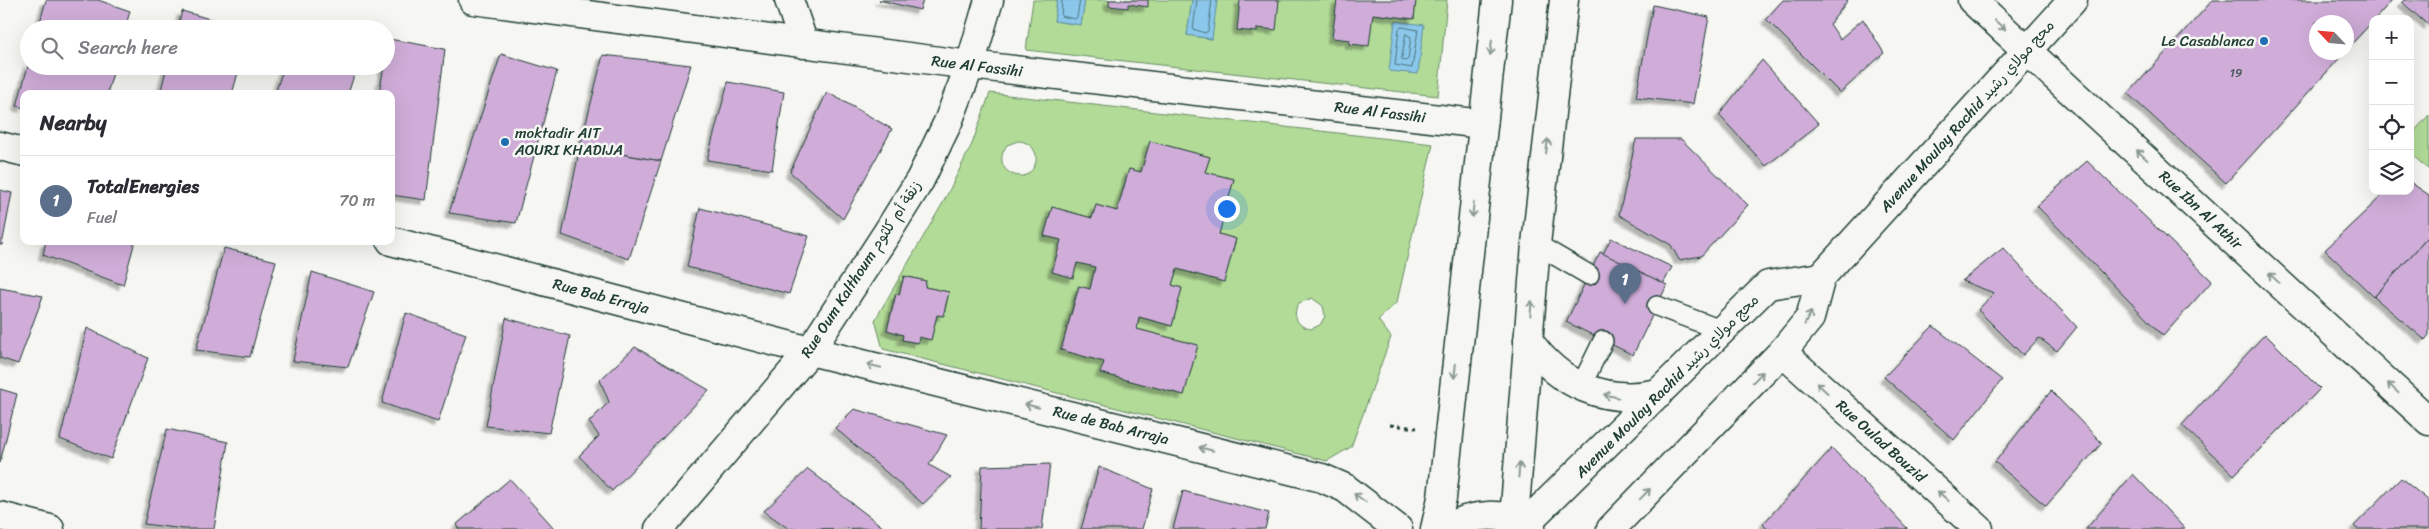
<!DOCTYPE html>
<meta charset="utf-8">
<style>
:root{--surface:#fff;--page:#f7f7f7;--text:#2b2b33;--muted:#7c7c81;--line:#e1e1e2;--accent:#111827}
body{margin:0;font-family:Sriracha,"Playpen Sans Arabic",sans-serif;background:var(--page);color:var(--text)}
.controls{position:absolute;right:15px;top:15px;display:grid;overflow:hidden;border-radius:10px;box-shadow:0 5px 20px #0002}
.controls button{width:45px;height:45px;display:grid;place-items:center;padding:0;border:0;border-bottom:1px solid var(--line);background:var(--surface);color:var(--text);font:25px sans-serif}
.compass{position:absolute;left:2309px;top:15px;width:45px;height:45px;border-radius:50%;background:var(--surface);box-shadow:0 5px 20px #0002;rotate:296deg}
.you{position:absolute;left:1226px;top:208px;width:18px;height:18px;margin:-12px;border:4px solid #fff;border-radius:50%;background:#1a73e8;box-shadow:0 0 0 8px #1a73e833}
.badge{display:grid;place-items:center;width:32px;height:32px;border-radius:50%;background:var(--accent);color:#fff;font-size:16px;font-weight:700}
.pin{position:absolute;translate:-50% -41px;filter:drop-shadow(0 1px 2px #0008)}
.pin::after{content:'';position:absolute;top:26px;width:18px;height:15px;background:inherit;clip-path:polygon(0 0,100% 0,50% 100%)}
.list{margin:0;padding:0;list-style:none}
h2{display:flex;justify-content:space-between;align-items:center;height:65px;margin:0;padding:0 20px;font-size:21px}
h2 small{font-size:16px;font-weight:400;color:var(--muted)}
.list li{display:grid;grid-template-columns:32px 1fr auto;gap:15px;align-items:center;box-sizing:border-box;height:90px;padding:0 20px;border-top:1px solid var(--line)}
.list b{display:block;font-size:19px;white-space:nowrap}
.list p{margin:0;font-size:16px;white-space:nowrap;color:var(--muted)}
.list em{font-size:16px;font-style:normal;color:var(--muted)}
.icon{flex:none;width:28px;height:28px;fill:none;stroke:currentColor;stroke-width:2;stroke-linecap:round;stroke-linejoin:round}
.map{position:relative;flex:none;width:2429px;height:529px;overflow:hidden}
.search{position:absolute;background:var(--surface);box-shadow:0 5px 20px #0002;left:20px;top:20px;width:375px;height:55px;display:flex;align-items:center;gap:12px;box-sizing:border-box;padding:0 18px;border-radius:28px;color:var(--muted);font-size:19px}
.panel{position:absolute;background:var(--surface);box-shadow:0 5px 20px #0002;left:20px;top:90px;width:375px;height:155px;border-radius:10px}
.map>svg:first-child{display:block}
.green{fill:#b2db97;stroke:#688c66;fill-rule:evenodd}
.water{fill:#8bc7eb;stroke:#6090a2}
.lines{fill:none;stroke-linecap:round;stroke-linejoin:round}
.shore{stroke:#4a747d;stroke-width:1}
.building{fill:#cfadd8;stroke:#1f3d34;filter:url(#shadow)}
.service-casing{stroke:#1f3d34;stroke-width:22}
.minor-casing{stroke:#1f3d34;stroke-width:31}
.secondary-casing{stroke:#1f3d34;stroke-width:31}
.path{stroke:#1f3d34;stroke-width:3;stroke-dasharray:4 4;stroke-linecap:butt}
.service{stroke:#f6f6f2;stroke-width:19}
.minor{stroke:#f6f6f2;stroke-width:28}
.secondary{stroke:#f6f6f2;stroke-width:28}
.oneway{stroke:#8a9a93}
.poi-dot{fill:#1f6fb2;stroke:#f6f6f2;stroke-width:2}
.labels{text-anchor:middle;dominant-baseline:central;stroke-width:5;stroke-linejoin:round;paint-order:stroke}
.number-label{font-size:12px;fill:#4b595d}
.poi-label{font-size:15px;fill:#1f3d34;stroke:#f6f6f2;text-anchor:end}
.street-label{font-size:15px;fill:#1f3d34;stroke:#f6f6f2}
</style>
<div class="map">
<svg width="2429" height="529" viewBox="0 0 2429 529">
<defs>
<filter id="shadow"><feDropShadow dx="-4.5" dy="4.5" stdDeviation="1" flood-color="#0004"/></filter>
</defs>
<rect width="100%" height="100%" fill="#f6f6f2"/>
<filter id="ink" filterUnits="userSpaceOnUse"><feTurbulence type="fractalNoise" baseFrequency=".02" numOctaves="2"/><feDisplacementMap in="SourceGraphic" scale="10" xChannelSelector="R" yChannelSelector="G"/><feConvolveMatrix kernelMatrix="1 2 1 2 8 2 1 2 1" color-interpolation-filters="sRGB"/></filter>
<g filter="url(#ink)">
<g class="green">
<path d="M1033,0H1057L1054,21L1081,25L1085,0H1192L1187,35L1211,39L1217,0H1337L1336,10L1414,19L1416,0H1447L1438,96L1026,50Z"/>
<path d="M990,93L1433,144L1397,302L1378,320L1391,337L1351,447L1327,461L883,349L875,320L944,201L972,144ZM1018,141C1039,142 1043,167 1024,176C1005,177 995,161 1007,145ZM1150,141L1210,157L1205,172L1234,179L1219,234L1236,239L1224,282L1177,269L1172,285L1182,288L1172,326L1139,317L1137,329L1198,345L1184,395L1101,373L1104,362L1061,350L1078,286L1090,289L1095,267L1077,263L1073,278L1052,272L1061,240L1044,236L1052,207L1092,218L1096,205L1117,211L1129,169L1141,172ZM904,276L926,281L925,287L949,292L944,316L937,315L931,340L919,337L917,343L902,340L903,335L887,330L895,294L899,295ZM1312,298L1323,306L1325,316L1320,325L1311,329C1297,327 1291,315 1299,303Z"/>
<path d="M2429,115V170L2410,153V136Z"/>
</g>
<g class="water">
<path d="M1057,0H1085L1081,25L1054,21Z"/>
<path d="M1192,0H1217L1212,39L1187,35Z"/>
<path d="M1395,21L1424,25L1418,74L1389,71Z"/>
</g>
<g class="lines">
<g class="shore">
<path d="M1062,0L1061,16L1075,19L1077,17L1080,0"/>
<path d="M1197,0L1193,29L1205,33L1208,31L1212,0"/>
<path d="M1402,27L1418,30L1412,68L1395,65L1399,29Z"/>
<path d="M1406,34L1411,37L1408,59L1406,61L1402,59Z"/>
</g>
</g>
<g class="building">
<path d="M46,0H98L130,11L125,29H38Z"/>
<path d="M879,0H923L920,10Z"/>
<path d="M1109,0H1148V7L1128,4V8L1109,6Z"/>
<path d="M1240,0H1279L1276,30L1257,28V32L1237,30Z"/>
<path d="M1337,0H1416L1414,19L1373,14L1369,46L1349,44L1350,40L1332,38Z"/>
<path d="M1783,0H1848L1830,24L1840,39L1863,19L1884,53L1840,93L1766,19Z"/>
<path d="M2213,0H2392L2375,19H2373V21L2346,50V22H2316V52H2345L2226,183L2128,94Z"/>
<path d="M2404,0H2429V26L2402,2Z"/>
<path d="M1653,5L1709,17L1693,104L1636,97Z"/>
<path d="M182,11L245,29H177Z"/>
<path d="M299,21L342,29H296Z"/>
<path d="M389,39L445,49L426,200L391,195V94H379L384,66H386Z"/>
<path d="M501,54L557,71L516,223L449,213Z"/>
<path d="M603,55L691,65L661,161L580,147Z"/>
<path d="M1762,60L1819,124L1766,166L1719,115Z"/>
<path d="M29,62V66H115L107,94H24V108L17,106Z"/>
<path d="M167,66H240L232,94H160Z"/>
<path d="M284,66H357L348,94H275Z"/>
<path d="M728,82L784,92L772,170L707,160Z"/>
<path d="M827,92L892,129L843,219L790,172Z"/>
<path d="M1636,139H1681L1748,205L1701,256L1679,260L1671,245L1619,215Z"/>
<path d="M1150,141L1210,157L1205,172L1234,179L1219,234L1236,239L1224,282L1177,269L1172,285L1182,288L1172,326L1139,317L1137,329L1198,345L1184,395L1100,373L1104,362L1061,350L1079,286L1090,289L1095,267L1077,263L1073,278L1052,272L1061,240L1044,236L1052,207L1092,218L1096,205L1117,211L1129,169L1141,172Z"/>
<path d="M580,147L661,161L629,259L562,235Z"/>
<path d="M2087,161L2212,281L2163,336L2037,206Z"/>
<path d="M2410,182L2429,195V236L2374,297L2325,250L2387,191H2410Z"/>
<path d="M0,190L12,193L2,245H0Z"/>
<path d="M700,208L809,236L789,294L687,267Z"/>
<path d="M2429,236V335L2425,340L2374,297Z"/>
<path d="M1611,238L1672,267L1662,286L1602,256Z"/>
<path d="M46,241H135L123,285L43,255Z"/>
<path d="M224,248L276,261L250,357L196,350Z"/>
<path d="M2003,248L2077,327L2057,351L2039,338L2023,355L1978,310L1994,293L1962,281Z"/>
<path d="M1600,252L1667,285L1633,355L1566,322Z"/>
<path d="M312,272L374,292L348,367L293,361Z"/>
<path d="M904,276L926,281L925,287L949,292L943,316L937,315L931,340L919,337L918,343L902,340L903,335L887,330L896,294L899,295Z"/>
<path d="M0,288L43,296L18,364L0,358Z"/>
<path d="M406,313L466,334L438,422L382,403Z"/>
<path d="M506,318L570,336L549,433L486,426Z"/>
<path d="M1933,326L2002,380L1954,440L1884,377Z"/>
<path d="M87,328L148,358L111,459L60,439Z"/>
<path d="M2265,334L2320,389L2234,475L2182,425Z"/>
<path d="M635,347L709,390L612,491L579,456L599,436L589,422L609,402L600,380Z"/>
<path d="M0,389L17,394L0,463Z"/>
<path d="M2051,391L2102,443L2046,506L1995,462Z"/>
<path d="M854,409L947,435L929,465L951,477L923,504L835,428Z"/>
<path d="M167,429L228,442L214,529H183L144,524Z"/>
<path d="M1832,448L1907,528V529H1767L1763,524Z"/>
<path d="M1050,464L1042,529H979L982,466Z"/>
<path d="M1099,467L1153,489L1142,529H1081Z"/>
<path d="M808,469L884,528L789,529L764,511Z"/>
<path d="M2133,474L2185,529H2086Z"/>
<path d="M2401,478L2429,501V529H2357L2354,526Z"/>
<path d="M510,479L555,529H459L456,525Z"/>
<path d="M1183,491L1269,513L1265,529H1173Z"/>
</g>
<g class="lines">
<g class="service-casing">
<g id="service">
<path d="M1536,244L1589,275"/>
<path d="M1657,306L1723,331"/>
<path d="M1581,386L1603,341"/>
</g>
</g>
<g class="minor-casing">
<g id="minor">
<path d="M473,0L970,65L1483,124"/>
<path d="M789,0L804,44"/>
<path d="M1972,0L2429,421"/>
<path d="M0,146L24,152"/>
<path d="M391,241L810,351L1322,478L1345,488L1398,529"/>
<path d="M1782,352L1979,529"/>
<path d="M0,516L50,529"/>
<path d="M659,529L810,351L887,233L920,180L948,122L970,65L989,0"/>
</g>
</g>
<g class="secondary-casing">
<g id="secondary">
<path d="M1528,340C1559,385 1605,405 1659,393"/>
<path d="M1514,519L1536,244L1564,0"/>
<path d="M1526,523L1768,285L1821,277"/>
<path d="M1435,529L1442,498L1497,0"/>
<path d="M1446,529C1473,512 1503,512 1531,526"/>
<path d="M1611,529L1782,352L1810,318L1821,277L2073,0"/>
</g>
</g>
<path class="path" d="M1390,425L1417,428"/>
<use href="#service" class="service"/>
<use href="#minor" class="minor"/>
<use href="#secondary" class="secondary"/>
</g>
<defs><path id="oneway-shaft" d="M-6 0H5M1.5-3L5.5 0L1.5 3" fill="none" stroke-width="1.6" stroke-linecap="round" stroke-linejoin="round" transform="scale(1.25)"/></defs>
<g class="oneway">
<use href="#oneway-shaft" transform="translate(2000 25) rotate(41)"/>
<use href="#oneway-shaft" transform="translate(1491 48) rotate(97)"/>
<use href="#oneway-shaft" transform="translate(1547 146) rotate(-83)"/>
<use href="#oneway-shaft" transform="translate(2142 155) rotate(-137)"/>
<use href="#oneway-shaft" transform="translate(1473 210) rotate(96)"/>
<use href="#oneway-shaft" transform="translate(2274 278) rotate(-137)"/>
<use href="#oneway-shaft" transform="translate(1531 308) rotate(-85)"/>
<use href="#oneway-shaft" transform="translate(1808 318) rotate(-62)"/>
<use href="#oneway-shaft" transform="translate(874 366) rotate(-166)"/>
<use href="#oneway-shaft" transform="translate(1455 371) rotate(96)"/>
<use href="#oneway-shaft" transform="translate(1758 377) rotate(-46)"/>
<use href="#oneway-shaft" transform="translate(1822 388) rotate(-138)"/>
<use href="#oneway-shaft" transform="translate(2393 388) rotate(-137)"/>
<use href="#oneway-shaft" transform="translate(1611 396) rotate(-169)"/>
<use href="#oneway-shaft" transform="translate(1032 406) rotate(-166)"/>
<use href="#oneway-shaft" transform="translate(1206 449) rotate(-166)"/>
<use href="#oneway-shaft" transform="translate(1519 470) rotate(-85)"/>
<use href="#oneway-shaft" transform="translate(1645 494) rotate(-46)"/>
<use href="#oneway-shaft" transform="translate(1943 496) rotate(-138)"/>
<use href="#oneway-shaft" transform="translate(1360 498) rotate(-145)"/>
</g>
</g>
<g class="poi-dot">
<circle cx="2264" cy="41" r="5"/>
<circle cx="505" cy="142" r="5"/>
</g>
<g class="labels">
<g class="number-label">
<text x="2236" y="73">19</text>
</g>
<g class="poi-label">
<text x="2254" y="41">Le Casablanca</text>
<text x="515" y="133" text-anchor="start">moktadir AIT<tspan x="515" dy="17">AOURI KHADIJA</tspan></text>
</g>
<g class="street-label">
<text transform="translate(977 66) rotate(7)">Rue Al Fassihi</text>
<text transform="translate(1380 112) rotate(7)">Rue Al Fassihi</text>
<text transform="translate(1967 116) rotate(-48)">Avenue Moulay Rachid محج مولاي رشيد</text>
<text transform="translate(2201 210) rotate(43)">Rue Ibn Al Athir</text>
<text transform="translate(861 269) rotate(-57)">Rue Oum Kalthoum زنقة أم كلثوم</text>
<text transform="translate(601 296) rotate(15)">Rue Bab Erraja</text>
<text transform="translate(1667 386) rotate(-45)">Avenue Moulay Rachid محج مولاي رشيد</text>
<text transform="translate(1111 425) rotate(14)">Rue de Bab Arraja</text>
<text transform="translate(1881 441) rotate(42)">Rue Oulad Bouzid</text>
</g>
</g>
</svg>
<div class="controls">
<button>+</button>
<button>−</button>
<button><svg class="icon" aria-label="locate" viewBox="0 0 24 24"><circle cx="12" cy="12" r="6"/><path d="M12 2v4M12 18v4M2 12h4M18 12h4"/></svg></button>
<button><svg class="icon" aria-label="layers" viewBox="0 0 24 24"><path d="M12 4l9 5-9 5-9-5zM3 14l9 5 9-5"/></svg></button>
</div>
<svg class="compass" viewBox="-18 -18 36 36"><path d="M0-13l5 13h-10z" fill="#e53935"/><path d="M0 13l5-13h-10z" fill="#7c7c81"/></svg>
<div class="you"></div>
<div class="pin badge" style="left:1625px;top:304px;background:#5c6f8a">1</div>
<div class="search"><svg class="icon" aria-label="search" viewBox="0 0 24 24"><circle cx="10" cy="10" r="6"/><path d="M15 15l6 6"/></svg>Search here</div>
<section class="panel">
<h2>Nearby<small></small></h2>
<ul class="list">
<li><span class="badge" style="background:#5c6f8a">1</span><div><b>TotalEnergies</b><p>Fuel</p></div><em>70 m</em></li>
</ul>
</section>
</div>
